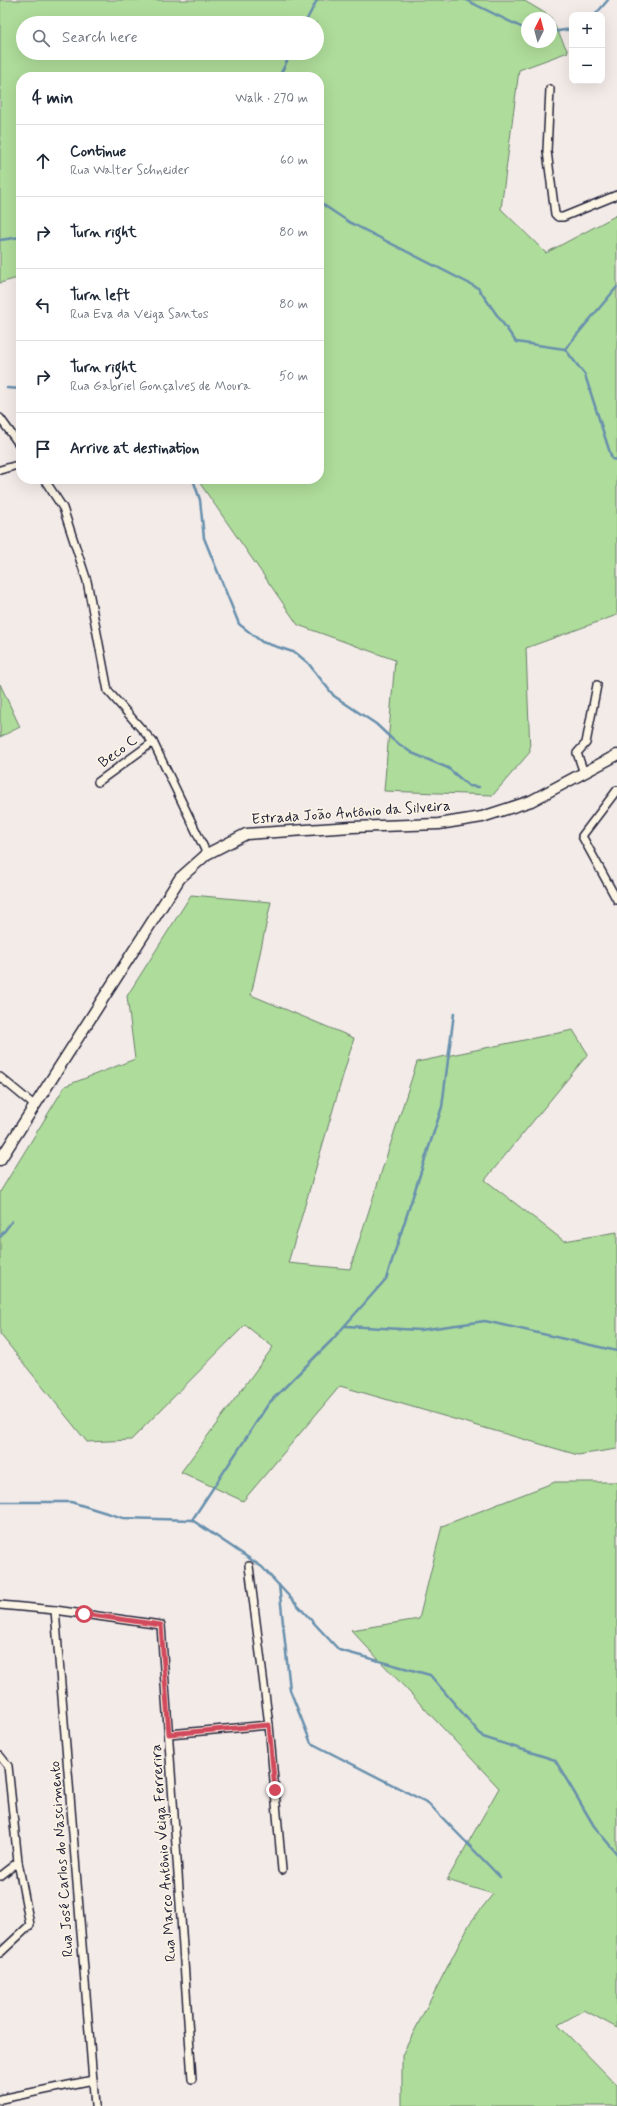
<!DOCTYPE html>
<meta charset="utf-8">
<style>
:root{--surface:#fff;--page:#f2f2f3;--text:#1f2937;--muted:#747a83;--line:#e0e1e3}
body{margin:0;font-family:Mynerve,sans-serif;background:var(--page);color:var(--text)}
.controls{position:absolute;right:12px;top:12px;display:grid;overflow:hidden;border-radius:8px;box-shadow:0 4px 16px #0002}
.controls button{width:36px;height:36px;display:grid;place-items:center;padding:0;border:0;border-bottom:1px solid var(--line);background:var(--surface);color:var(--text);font:20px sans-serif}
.compass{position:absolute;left:521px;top:12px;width:36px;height:36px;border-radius:50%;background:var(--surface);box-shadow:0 4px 16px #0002;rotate:6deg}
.stop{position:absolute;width:12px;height:12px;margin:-9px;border:3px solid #d1495b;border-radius:50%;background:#fff}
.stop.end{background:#d1495b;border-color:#fff;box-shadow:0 1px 4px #0008}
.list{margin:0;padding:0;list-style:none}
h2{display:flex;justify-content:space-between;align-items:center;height:52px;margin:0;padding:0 16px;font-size:17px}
h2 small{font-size:13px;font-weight:400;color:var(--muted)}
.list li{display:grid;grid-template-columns:26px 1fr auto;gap:12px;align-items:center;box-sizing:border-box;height:72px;padding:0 16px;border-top:1px solid var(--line)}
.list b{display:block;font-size:15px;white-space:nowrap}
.list p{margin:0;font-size:13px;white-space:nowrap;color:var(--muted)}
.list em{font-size:13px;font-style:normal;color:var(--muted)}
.icon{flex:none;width:22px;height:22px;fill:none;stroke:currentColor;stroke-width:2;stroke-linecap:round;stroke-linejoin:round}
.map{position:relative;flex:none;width:617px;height:2106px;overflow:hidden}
.search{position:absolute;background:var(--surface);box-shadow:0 4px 16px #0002;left:16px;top:16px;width:308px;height:44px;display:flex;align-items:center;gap:10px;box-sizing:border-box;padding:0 14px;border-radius:22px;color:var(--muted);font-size:15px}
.panel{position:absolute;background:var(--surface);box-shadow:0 4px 16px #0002;left:16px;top:72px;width:308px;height:412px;border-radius:16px}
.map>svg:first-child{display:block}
.green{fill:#aedc9a;stroke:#687f6a;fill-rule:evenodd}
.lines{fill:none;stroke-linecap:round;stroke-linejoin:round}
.stream{stroke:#6890ad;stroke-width:2.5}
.minor-casing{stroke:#22223b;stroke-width:10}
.secondary-casing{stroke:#22223b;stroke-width:13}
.minor{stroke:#fcf5e5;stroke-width:7}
.secondary{stroke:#fcf5e5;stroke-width:10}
.route{stroke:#d1495b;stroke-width:5}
.labels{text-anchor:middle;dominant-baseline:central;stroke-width:3;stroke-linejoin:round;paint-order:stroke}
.street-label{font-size:15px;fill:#22223b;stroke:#fcf5e5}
</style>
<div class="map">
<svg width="617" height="2106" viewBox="0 0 617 2106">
<rect width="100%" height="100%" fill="#f3ebe8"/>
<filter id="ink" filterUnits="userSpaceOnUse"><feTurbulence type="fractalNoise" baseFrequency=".025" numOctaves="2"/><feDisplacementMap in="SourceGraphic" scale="8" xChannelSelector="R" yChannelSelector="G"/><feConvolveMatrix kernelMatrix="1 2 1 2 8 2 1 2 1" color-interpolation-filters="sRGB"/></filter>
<g filter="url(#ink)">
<g class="green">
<path d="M0,0H523L550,16L568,52L519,70L501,209L546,253L617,215V615L526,648L530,752L493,795L384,791L395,660L298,625L197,479H319V77H21V277L0,283ZM527,18H551V42H527ZM23,23H317V53H23Z"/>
<path d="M0,684L20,727L0,737Z"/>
<path d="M191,895L271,902L251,995L354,1038L288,1263L350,1269L417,1062L573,1030L588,1054L485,1180L564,1241L617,1232V1449L578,1455L340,1386L243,1501L181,1472L273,1347L245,1325L131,1440L87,1442L0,1334V1192L65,1086L135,1059L127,996Z"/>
<path d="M555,1482H617V2028L584,2010L558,2025L617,2085V2106H402V2055L470,1923L493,1894L447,1880L499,1788L351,1630L419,1619L442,1526Z"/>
</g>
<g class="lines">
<g class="stream">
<path d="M466,0L527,30"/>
<path d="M595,15L608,0"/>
<path d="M305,23L317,0"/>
<path d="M551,32L572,29"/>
<path d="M279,77L291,53"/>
<path d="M319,202L349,222L478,288L516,342L565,349L585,375L612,459L617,460"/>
<path d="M0,240L21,237"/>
<path d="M565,349L617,287"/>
<path d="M7,388L21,389"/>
<path d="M193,479L200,500L204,538L239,624L262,642L296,653L308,663L334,696L376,724L393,740L412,753L448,768L469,786L479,787"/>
<path d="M0,1237L12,1221"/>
<path d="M345,1326L420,1330L485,1321L617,1351"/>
<path d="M0,1502H71L123,1518L192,1520L262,1567L339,1650L430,1675L483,1737L555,1760L594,1826L617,1854"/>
<path d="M192,1520L269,1403L332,1340L386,1279L442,1107L454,1013"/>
<path d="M279,1585L290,1690L311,1743L428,1803L500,1877"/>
</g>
<g class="minor-casing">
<g id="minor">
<path d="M550,89L547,151L555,214L558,217H563L617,195"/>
<path d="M0,418L21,447"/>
<path d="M0,470L21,464"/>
<path d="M44,479L63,508L87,581L108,691L153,742L207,854"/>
<path d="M584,773L577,753L586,743L597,685"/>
<path d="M98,782L153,742"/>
<path d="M617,790L582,836L617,900"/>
<path d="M0,1077L34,1105"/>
<path d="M249,1566L269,1725L282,1870"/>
<path d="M0,1605L55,1610L161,1625L192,2079"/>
<path d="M55,1610L95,2106"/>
<path d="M169,1734L269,1725"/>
<path d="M0,1756L8,1766L18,1862L30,1925L0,1953"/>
<path d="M0,1876L18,1862"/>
<path d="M1,2099L93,2080"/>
</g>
</g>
<g class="secondary-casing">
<path id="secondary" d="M0,1160L180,878L207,854L246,834L352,827L439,824L482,817L531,801L617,755"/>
</g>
<use href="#minor" class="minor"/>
<use href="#secondary" class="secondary"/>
</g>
</g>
<g class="lines" filter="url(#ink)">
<path class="route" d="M84,1614L161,1625L169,1734L269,1725L275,1790"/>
</g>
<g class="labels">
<g class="street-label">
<text transform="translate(118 752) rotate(-36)">Beco C</text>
<text transform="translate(351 813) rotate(-4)">Estrada João Antônio da Silveira</text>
<text transform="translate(164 1853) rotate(-94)">Rua Marco Antônio Veiga Ferrerira</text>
<text transform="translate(62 1859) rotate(-94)">Rua José Carlos do Nascimento</text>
</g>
</g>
</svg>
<div class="controls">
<button>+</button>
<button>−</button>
</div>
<svg class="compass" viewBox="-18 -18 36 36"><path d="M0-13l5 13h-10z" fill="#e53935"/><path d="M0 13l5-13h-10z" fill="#747a83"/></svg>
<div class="stop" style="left:84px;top:1614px"></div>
<div class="stop end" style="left:275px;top:1790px"></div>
<div class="search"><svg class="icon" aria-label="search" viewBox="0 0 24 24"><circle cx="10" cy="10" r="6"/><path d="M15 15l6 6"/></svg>Search here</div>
<section class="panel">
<h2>4 min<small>Walk · 270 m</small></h2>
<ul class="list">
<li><svg class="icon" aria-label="ahead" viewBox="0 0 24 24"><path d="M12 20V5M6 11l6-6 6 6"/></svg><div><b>Continue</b><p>Rua Walter Schneider</p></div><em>60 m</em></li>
<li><svg class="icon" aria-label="right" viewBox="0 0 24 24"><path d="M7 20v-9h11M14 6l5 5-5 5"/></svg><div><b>Turn right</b></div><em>80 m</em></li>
<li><svg class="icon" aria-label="left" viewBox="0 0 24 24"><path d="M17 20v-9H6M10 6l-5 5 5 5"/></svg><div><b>Turn left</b><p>Rua Eva da Veiga Santos</p></div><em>80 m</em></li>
<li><svg class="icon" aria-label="right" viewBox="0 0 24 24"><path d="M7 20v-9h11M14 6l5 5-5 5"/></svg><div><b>Turn right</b><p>Rua Gabriel Gonçalves de Moura</p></div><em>50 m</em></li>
<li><svg class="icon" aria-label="arrive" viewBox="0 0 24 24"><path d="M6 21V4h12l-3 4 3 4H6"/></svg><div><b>Arrive at destination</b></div></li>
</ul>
</section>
</div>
